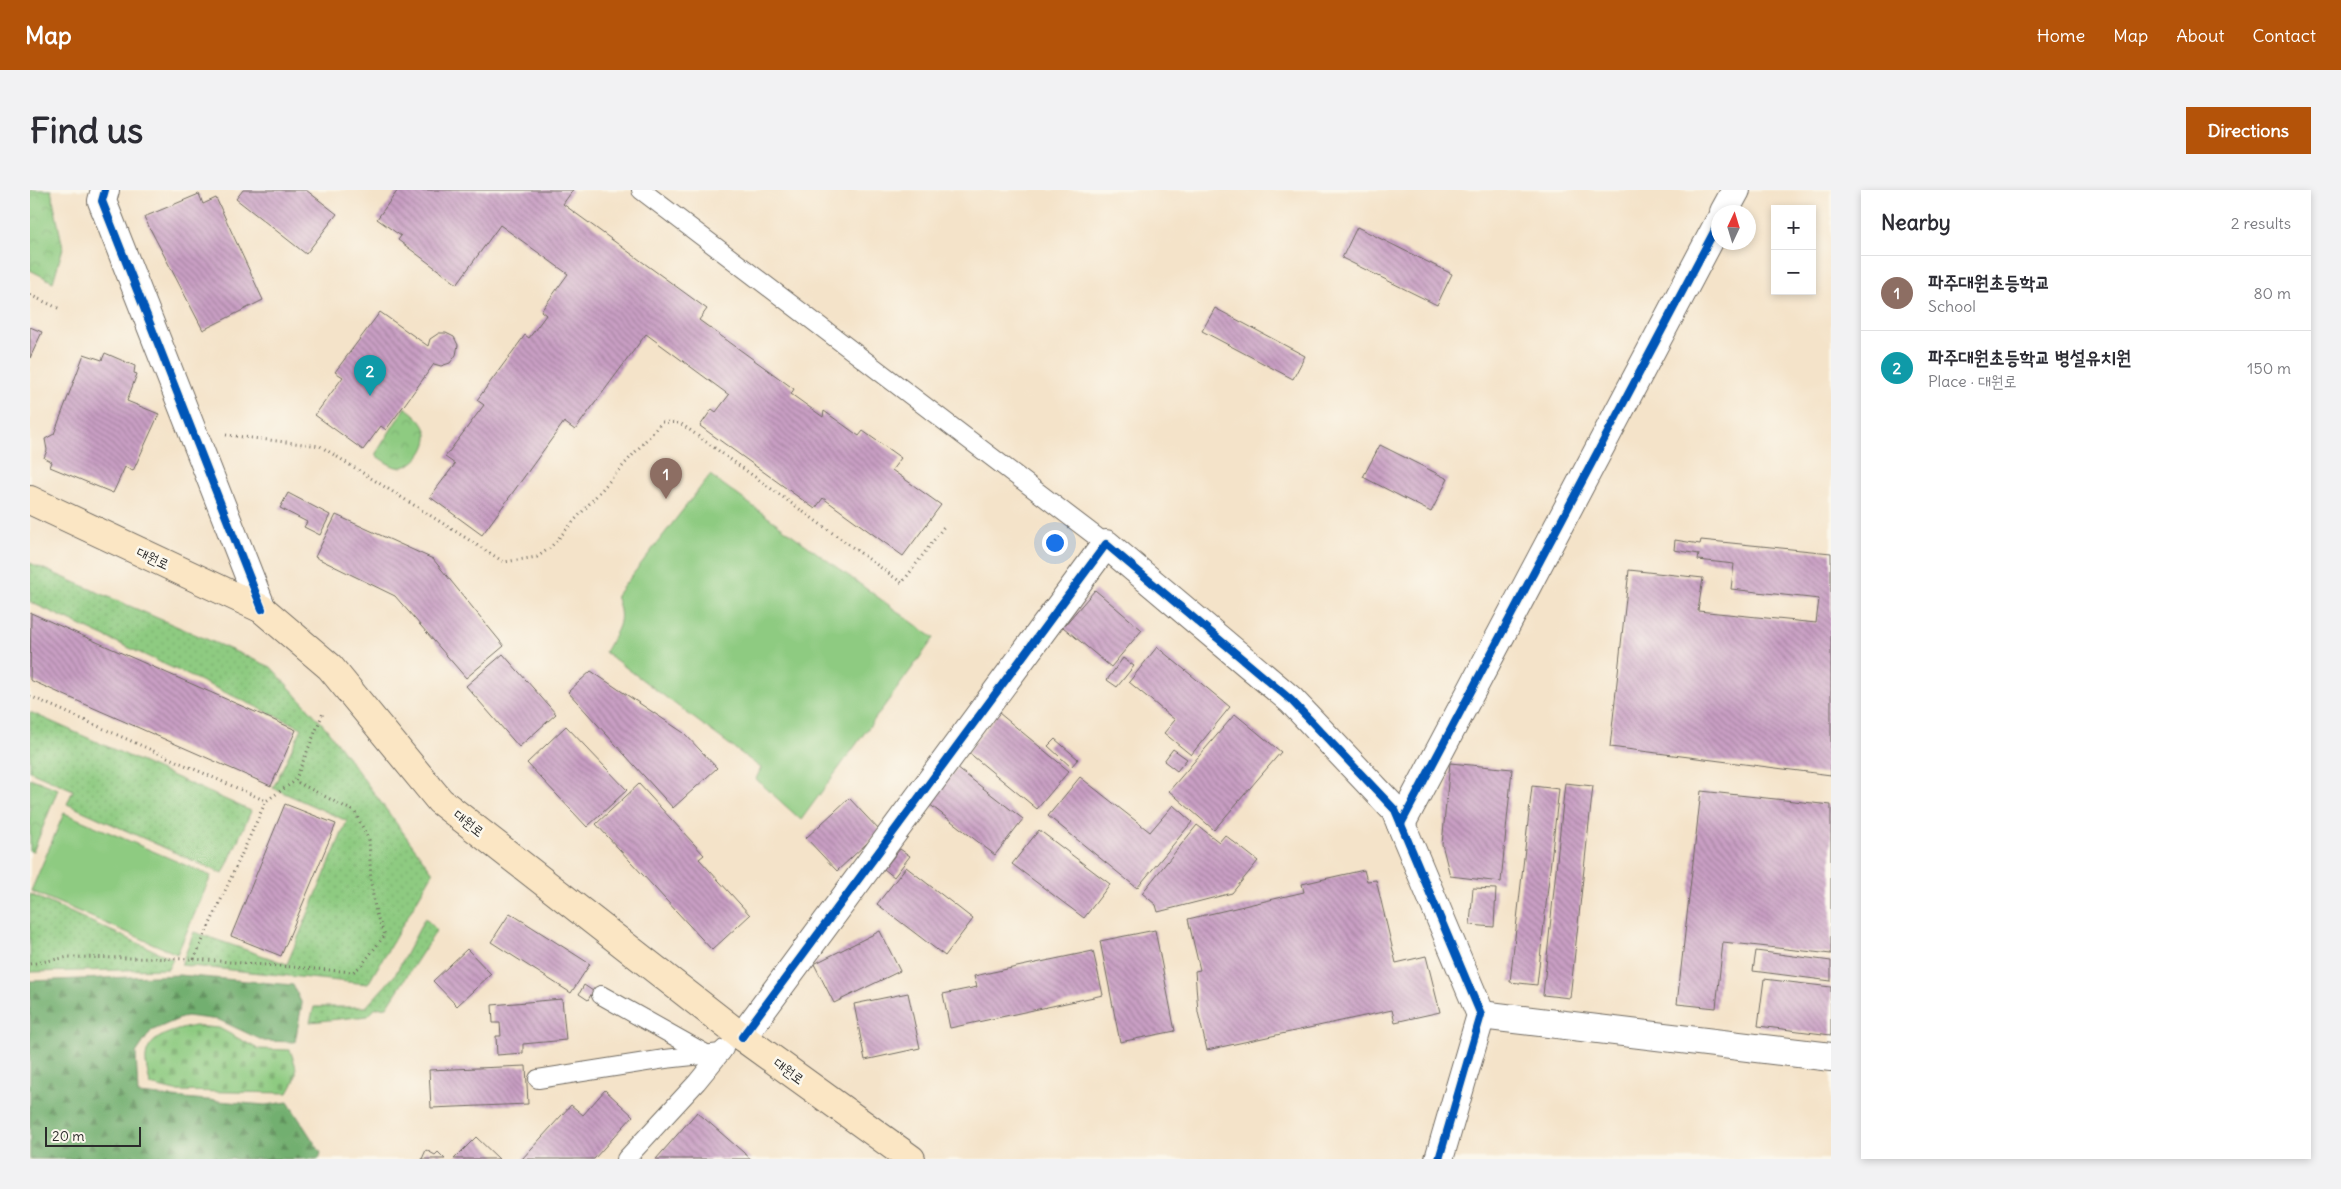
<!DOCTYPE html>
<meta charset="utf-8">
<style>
:root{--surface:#fff;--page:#f2f2f3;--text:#2b2b33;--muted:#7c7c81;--line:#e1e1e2;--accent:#b45309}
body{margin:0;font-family:Delius,"Poor Story",sans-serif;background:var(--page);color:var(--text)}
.controls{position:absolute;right:15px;top:15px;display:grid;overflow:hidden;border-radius:0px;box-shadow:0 2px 8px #0003}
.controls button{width:45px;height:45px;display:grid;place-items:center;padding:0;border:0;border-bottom:1px solid var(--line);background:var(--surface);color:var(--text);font:25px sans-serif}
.compass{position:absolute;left:1681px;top:15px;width:45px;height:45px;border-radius:50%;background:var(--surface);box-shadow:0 2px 8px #0003;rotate:4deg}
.scale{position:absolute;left:15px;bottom:12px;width:96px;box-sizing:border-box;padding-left:5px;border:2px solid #2b2b2b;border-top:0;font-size:14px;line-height:18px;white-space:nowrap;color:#2b2b2b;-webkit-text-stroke:4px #fbf7ec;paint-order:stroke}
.you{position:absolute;left:1024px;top:352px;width:18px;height:18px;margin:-12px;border:4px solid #fff;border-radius:50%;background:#1a73e8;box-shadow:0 0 0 8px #1a73e833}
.badge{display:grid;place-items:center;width:32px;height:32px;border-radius:50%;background:var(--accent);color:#fff;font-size:16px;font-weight:700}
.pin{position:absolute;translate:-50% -41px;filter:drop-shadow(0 1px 2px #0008)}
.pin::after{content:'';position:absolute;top:26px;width:18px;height:15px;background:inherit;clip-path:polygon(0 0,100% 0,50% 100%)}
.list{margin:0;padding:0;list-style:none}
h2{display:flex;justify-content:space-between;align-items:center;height:65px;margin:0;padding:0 20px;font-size:21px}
h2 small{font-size:16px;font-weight:400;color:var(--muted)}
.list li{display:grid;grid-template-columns:32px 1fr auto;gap:15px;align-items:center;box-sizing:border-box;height:75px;padding:0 20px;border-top:1px solid var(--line)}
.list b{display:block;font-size:19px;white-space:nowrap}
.list p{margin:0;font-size:16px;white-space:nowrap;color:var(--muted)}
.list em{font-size:16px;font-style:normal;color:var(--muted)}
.map{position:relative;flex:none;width:1801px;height:969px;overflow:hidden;border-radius:0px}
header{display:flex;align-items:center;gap:30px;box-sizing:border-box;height:70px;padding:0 25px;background:var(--accent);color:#fff}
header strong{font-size:24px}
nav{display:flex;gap:28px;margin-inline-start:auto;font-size:18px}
.intro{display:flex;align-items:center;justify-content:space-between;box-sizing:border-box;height:120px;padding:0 30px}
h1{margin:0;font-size:35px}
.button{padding:12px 22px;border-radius:0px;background:var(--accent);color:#fff;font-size:18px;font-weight:700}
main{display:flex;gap:30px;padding:0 30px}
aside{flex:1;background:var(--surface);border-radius:0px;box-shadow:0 2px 8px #0003}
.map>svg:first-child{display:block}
.grass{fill:url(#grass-dots);stroke:#5c7b56}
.forest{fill:url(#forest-firs);stroke:#4e6d4d}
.cemetery{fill:url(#cemetery-stones);stroke:#5c7b56}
.park{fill:url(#park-crowns);stroke:#5c7b56}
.pitch{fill:#8ecb81;stroke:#5c7b56}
.building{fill:url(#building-back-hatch)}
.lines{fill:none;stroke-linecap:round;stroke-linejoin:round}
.service-casing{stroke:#716b62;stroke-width:20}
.minor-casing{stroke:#716b62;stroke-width:30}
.secondary-casing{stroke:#716b62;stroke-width:30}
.path{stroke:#716b62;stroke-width:3;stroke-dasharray:1 4;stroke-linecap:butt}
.service{stroke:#fff;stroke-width:18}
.minor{stroke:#fff;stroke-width:28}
.secondary{stroke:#fbe6c4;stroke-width:28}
.cycleway-casing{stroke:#fbf7ec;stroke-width:11}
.cycleway{stroke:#0057b8;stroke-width:8}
.labels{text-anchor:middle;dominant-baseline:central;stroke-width:5;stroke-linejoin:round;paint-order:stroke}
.street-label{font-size:14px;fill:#2b2b2b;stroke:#fbf7ec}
</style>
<header>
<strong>Map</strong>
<nav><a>Home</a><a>Map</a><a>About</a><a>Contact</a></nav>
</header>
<div class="intro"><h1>Find us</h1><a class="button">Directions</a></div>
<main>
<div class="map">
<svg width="1801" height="969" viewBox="0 0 1801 969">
<defs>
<pattern id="grass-dots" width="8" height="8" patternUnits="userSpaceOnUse" patternTransform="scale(1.25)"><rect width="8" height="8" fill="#8ecb81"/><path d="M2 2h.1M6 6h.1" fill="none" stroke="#7bae70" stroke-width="1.8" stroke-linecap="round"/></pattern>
<pattern id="forest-firs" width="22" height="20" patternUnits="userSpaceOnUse" patternTransform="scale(1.25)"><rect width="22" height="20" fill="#72af6f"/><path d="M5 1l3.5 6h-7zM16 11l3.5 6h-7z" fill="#5e8f5b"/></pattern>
<pattern id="cemetery-stones" width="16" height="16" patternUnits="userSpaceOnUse" patternTransform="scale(1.25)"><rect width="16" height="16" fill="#8ecb81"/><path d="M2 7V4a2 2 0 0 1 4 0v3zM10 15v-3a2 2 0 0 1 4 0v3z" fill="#7bae70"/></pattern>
<pattern id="park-crowns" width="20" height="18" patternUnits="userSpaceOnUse" patternTransform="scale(1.25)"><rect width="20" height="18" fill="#8ecb81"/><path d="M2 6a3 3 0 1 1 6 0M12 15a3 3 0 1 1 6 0" fill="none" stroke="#7bae70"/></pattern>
<pattern id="building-back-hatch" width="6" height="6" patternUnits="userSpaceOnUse" patternTransform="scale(1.25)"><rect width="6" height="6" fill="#c99fc4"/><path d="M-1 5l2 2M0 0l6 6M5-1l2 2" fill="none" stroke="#a3829f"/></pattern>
</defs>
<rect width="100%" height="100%" fill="#fbf7ec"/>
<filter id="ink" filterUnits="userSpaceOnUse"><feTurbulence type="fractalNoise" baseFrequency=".02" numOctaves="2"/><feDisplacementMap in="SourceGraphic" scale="10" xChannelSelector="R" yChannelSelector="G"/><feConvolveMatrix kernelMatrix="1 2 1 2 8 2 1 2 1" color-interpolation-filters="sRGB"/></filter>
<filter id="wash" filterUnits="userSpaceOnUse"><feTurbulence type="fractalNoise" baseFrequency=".0096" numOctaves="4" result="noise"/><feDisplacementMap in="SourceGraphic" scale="20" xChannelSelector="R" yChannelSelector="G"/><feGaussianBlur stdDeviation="1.12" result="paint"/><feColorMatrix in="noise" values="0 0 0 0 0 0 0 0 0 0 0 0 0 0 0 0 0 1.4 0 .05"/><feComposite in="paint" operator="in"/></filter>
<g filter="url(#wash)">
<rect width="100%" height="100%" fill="#f4e3c9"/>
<g class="grass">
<path d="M0,373L241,477L296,538L403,683L338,794L151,775L164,742L257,774L317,631L243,598L272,538L0,412Z"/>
<path d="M0,522L221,621L193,684L37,614L43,600L0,581Z"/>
<path d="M0,704L143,769L138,779L0,782Z"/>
<path d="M395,728L406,739L405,743L357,817L346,818L338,826L280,832L284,817H336L365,785Z"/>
</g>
<path class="forest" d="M149,785L263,795L272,814L265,852L234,851L189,830L156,826L121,841L106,863L108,904L235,915L258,912L291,963L289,969H0V791Z"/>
<path class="cemetery" d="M164,836L189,838L228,859L260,860C268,881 269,884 258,903L145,901L120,895C119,886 115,875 116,867C118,845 147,840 164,836Z"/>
<g class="park">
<path d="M0,0H21L33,58L23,92L0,80Z"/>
<path d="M375,217C384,224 395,232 397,244C399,259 382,280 366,277C359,275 351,269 345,265Z"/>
<path d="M0,588L28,599L3,662L0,661Z"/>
</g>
<g class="pitch">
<path d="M680,285L904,448L771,630L726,589L731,578L575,462C588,438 596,433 586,406Z"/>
<path d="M34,623L181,686L147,764L1,701Z"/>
</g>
<g id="blocks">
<g class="building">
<path d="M213,0H276L307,24L276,64L206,9Z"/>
<path d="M368,0H543L533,14L677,119L669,130L764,199L761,204L793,227L794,221L829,246L833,241L871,268L862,280L911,315L873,366L793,308L785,319L670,236L682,219L686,222L699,205L616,144L545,240L534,232L452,345L400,307L425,274L415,267L454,215L447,210L495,145L499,148L516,125L511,121L538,84L470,35L427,94L368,50L371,46L347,29Z"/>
<path d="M169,4L173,14L186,8L233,110L173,140L114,27Z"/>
<path d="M1327,37L1422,84L1407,115L1312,68Z"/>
<path d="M1185,118L1275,166L1263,189L1172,141Z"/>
<path d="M350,122L398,156L400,149L409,143H416L424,147L428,155L426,165L420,173L411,176L404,174L356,240L351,236L333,260L285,225L313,187L305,182Z"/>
<path d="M0,137L12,142L0,168Z"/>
<path d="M75,163L105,176L104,183L107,184L97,211L129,224L103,281L95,277L83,303L20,277L22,272L14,268L17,260L15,249L24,244L54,164L72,170Z"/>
<path d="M1350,255L1418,289L1401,322L1333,287Z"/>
<path d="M258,303L300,325L290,345L274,337L277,332L250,318Z"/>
<path d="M306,325L403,369L474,456L436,488L365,406L285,367Z"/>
<path d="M1645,350L1670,354L1671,350L1801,363V585L1580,557L1599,380L1673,388L1668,421L1786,433L1789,409L1701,399L1704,374L1668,370L1669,364L1644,360Z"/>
<path d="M1065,400L1112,440L1081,477L1033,437Z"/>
<path d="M1,423L266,540L241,596L0,490Z"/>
<path d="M1127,457L1200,517L1161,565L1134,543L1145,530L1099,492Z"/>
<path d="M473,464L526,524L489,557L436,496Z"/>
<path d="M1093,468L1104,476L1087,497L1077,490Z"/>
<path d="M561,481L654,543L687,578L643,618L538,502Z"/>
<path d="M969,523L1039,581L1007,619L938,562Z"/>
<path d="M1205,524L1251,562L1184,640L1139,601Z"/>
<path d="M536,536L597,600L557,637L497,573Z"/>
<path d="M1025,549L1048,569L1041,577L1018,556Z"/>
<path d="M1143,559L1157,569L1147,581L1134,571Z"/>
<path d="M1420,573L1482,579L1471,692L1420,686L1412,654Z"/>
<path d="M927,578L993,629L965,665L899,614Z"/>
<path d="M1050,587L1120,642L1143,615L1162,632L1107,698L1018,626Z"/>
<path d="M1535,593L1563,596L1540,808L1513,805Z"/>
<path d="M609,594L674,665L669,669L720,725L682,760L566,634Z"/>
<path d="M1502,596L1529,599L1507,795L1480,792Z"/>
<path d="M1671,601L1801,615V764L1693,752L1686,818L1647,814Z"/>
<path d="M819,608L850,641L807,681L776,648Z"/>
<path d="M255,614L306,634L251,766L201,746Z"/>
<path d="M1167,635L1189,652L1195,645L1228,671L1202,703L1128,722L1126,715L1112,703Z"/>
<path d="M1009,640L1080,694L1054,728L982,674Z"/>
<path d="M870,659L880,666L864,687L854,679Z"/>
<path d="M876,677L943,729L915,766L847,714Z"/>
<path d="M1334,680L1337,691L1346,690L1366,773L1396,766L1410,822L1365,832L1362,820L1177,860L1168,822L1165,781L1170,780L1158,729L1274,702L1272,694Z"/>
<path d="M1443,698L1466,699L1464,737L1440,735Z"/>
<path d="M480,723L560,774L541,803L461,752Z"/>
<path d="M1125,740L1145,841L1090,852L1070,751Z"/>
<path d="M850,741L870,781L804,813L784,774Z"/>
<path d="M437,759L461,784L427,816L403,791Z"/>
<path d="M1063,761L1073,805L920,838L913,804L947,797L944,786Z"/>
<path d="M1726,761L1801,771V791L1723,781Z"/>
<path d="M1734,789L1801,797V845L1728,836Z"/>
<path d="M554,795L563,801L558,810L549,804Z"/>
<path d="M878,803L890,858L835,870L824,814Z"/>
<path d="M532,809L536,850L493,854V863L467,865L466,846H471L470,833H463L462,815Z"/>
<path d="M496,876L498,914L401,918L399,880Z"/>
<path d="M575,900L603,926L564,969H492L541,915L553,925Z"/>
<path d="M667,922L721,969H626Z"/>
<path d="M446,947L469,969H424Z"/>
<path d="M396,960L405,965L408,962L415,969H392Z"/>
</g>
</g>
</g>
<g filter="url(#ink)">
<use href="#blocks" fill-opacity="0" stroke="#716b62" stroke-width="1"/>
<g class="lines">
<g class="service-casing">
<g id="service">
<path d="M611,0L1076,354"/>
<path d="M571,805L676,864"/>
<path d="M508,889L635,869L691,863"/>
<path d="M596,969L667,892L694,859"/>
</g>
</g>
<g class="minor-casing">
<g id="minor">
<path d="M75,0L72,11L232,419"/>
<path d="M1694,22L1706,0"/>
<path d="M1371,634L1688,34"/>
<path d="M1451,825L1801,867"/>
<path d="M712,847L1076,354L1261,510L1365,620L1451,825L1409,969"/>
</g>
</g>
<g class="secondary-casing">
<path id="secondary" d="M0,310L232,419L300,477L410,611L712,847L881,969"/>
</g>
<g class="path">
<path d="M0,105L30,119"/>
<path d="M196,245L290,256L474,372L507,367L520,358L632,232L650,233L872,393L915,335"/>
<path d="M0,506L236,611"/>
<path d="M164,769L236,611L265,591L293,523"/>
<path d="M0,774L39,767L164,769L323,782L331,776L355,745L346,724L341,693L339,650L325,622L265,591"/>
</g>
<use href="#service" class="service"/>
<use href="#minor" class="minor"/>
<use href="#secondary" class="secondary"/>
<g class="cycleway-casing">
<g id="cycleway">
<path d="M75,0L72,11L232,419"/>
<path d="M1371,634L1688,34"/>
<path d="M712,847L1076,354L1261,510L1365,620L1451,825L1409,969"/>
</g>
</g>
<use href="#cycleway" class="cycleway"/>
</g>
</g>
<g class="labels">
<g class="street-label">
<text transform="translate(123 368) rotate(25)">대원로</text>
<text transform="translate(439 633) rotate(38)">대원로</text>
<text transform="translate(759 881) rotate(36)">대원로</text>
</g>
</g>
</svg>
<div class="controls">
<button>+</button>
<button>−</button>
</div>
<svg class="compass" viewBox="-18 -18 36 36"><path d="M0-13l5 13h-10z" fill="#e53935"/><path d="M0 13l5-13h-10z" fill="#7c7c81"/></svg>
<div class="scale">20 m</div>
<div class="you"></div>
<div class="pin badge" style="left:636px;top:309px;background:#8d6e63">1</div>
<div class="pin badge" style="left:340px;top:206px;background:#0f9aa8">2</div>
</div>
<aside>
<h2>Nearby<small>2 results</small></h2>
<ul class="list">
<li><span class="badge" style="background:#8d6e63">1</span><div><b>파주대원초등학교</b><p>School</p></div><em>80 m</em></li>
<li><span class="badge" style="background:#0f9aa8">2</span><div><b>파주대원초등학교 병설유치원</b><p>Place · 대원로</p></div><em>150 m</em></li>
</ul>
</aside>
</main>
